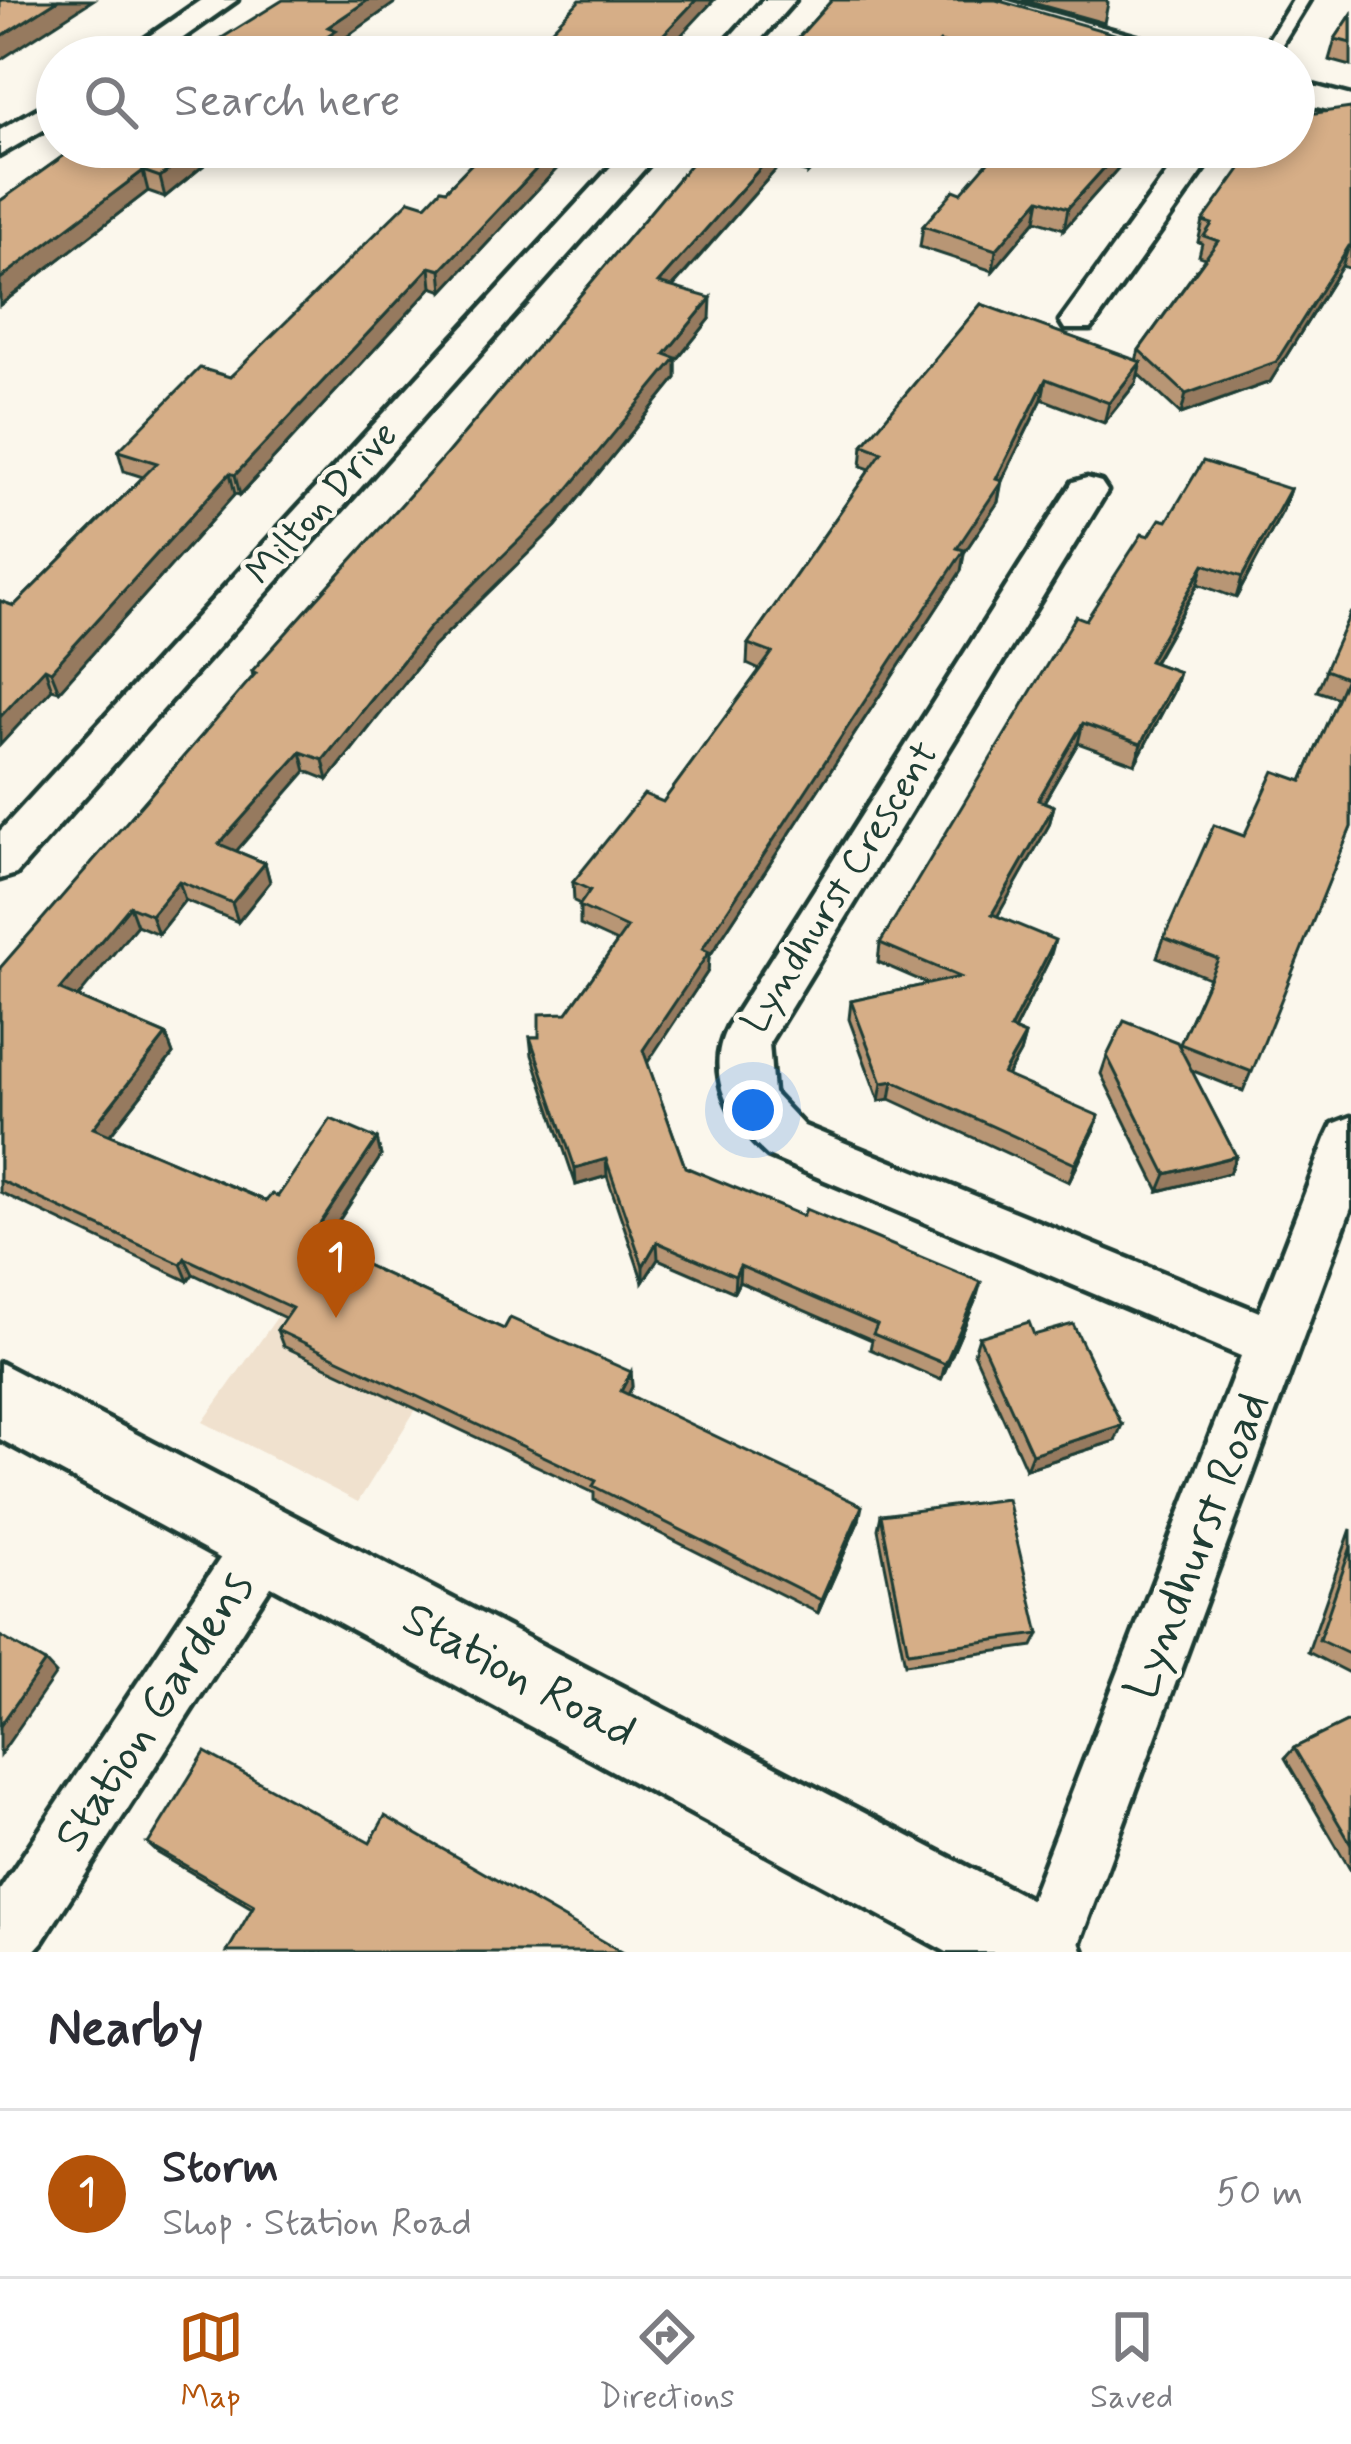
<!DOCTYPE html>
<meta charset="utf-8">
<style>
:root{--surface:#fff;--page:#f2f2f3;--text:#2b2b33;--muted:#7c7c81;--line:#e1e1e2;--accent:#b45309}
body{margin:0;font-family:Mynerve,sans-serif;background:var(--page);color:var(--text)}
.you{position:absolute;left:753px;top:1110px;width:42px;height:42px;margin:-30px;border:9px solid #fff;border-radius:50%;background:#1a73e8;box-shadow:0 0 0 18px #1a73e833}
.badge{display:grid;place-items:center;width:78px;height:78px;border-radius:50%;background:var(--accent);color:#fff;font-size:39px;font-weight:700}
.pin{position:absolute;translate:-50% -99px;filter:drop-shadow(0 3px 6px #0008)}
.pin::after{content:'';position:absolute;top:63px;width:42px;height:36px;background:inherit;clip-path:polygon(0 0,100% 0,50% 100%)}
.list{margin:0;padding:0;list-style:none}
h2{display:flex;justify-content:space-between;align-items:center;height:156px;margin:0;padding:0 48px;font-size:51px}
h2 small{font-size:39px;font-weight:400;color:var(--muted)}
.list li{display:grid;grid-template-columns:78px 1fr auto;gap:36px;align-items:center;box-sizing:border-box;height:168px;padding:0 48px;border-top:3px solid var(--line)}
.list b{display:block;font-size:45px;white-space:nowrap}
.list p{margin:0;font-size:39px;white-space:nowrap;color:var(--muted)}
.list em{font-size:39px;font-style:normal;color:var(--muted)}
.icon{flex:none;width:66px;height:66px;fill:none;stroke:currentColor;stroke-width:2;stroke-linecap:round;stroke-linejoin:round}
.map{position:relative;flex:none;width:1351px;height:1952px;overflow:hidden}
.search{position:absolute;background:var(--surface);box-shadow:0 6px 18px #0003;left:36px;right:36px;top:36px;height:132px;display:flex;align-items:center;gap:30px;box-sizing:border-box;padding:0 42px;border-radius:66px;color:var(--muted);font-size:45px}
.sheet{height:324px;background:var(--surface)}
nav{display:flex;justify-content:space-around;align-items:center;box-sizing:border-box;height:168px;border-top:3px solid var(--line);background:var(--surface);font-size:33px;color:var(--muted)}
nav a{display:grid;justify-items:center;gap:6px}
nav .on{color:var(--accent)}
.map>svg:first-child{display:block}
.built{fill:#f0e1ce}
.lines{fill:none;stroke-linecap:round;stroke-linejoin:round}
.lane-casing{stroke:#1f3d34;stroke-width:9}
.street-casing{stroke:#1f3d34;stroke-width:9}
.secondary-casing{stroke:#1f3d34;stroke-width:9}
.lane{fill:#fbf7ec;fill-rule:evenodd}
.street{fill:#fbf7ec;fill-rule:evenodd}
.secondary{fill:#fbf7ec;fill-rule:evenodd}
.wall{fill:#b89674;stroke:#1f3d34;stroke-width:3}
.shaded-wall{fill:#967a5e;stroke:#1f3d34;stroke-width:3}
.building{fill:#d6ae87;stroke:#1f3d34;stroke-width:3}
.labels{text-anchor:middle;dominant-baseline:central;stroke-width:10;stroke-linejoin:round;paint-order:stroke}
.street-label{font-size:39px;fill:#1f3d34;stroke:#fbf7ec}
.near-street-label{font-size:48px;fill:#1f3d34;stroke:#fbf7ec}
</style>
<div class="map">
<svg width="1351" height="1952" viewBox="0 0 1351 1952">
<rect width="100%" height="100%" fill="#fbf7ec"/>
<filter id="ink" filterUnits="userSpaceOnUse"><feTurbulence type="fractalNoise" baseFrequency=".00833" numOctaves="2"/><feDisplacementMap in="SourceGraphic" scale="24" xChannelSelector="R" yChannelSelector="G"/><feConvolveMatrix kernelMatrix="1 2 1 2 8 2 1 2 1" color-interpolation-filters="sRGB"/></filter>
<g filter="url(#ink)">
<path class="built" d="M280,1313L428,1390L358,1502L203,1422Z"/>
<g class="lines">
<g class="lane-casing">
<path id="lane" d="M1293,0H1309L1274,57H1258Z"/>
</g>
<g class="street-casing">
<g id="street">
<path d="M201,0H237L156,57H119Z"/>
<path d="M763,0H795L745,57H712Z"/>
<path d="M956,0H1005L1184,50L1189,57H1138L960,6Z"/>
<path d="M1294,81L1351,96V116L1294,101Z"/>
<path d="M57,98V122L0,155V130Z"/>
<path d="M629,147H664L16,874L0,879V831Z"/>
<path d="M1186,147H1220L1091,329H1065L1060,321Z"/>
<path d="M1087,478L1101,482L1107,491L769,1043L773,1093L804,1126L1259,1312L1326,1139L1333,1124L1351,1117V1208L1076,1952H1010L1241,1356L768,1156C731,1123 703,1074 728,1026L1073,482Z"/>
<path d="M266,1512L287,1521L295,1541L287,1561L42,1942L33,1952H0V1890L245,1521Z"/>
</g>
</g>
<g class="secondary-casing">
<path id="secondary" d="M0,1363L1070,1920L1083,1952H947L0,1439Z"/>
</g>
<use href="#lane" class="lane"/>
<use href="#street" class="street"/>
<use href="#secondary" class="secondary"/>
</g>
<g class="wall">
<path d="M832,0L1145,57H781Z"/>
<path d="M1022,0H1106L1108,3L1104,23Z"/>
<path d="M1351,15V66L1329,60L1335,39Z"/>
<path d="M1351,108V269L1342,266L1270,382L1181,414L1138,374L1136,383L1104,423L1042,399L1002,481L998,502L964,553L961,571L709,957L708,971L647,1062L685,1167L976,1299L941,1380L870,1349L872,1340L739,1282L734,1292L658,1259L643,1282L607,1176L576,1185L532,1055L530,1037H539L567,1013L617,942L580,925V904L574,901L573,882L663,802L760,670L747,664L748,644L870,469L861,466L863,445L981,304L1136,361L1139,350L1205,258L1199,256L1202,243L1198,242L1203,221Z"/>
<path d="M76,147H212L214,157L165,197L148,191L0,305V201Z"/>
<path d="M488,147H577L443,291L432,287L240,495L235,494L59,691L52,689L0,745V601L14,606L143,477L124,471L118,451L230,377L426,205L446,190Z"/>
<path d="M705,147H830L808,173L780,165L673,287L710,319L676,361V378L556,526L433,647L328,780L306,771L236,851L265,863L270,882L238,922L185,900L158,934L137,925L77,997L166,1035L173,1054L110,1135L266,1201L278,1196L377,1139L381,1156L323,1245L504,1329L631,1372L632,1387L628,1394L859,1520L818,1613L594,1500V1493L283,1346L277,1330L285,1318L193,1274L188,1281L0,1192V968L253,677L252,671L446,455Z"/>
<path d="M1137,147L1064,229L1036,220L993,271L920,247L923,226L961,193Z"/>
<path d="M1290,489L1283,510L1236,598L1198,584L1154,663L1179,672L1173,692L1135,764L1078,743L1044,802L1054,806L1049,825L997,916L1050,958L1014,1030L1025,1035L1020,1053L1007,1076L1093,1133L1069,1182L890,1099L879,1101L849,1019L851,1001L929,984L878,962L880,943L1086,620L1149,536L1167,521Z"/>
<path d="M1351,612V827L1243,1091L1191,1070L1236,1156L1229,1173L1159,1191L1101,1074L1107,1056L1179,1047L1209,978L1157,957L1164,938L1244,836L1302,781L1338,698L1317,691Z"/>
<path d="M979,1337L1115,1441L1026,1469L974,1353Z"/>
<path d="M881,1515L1039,1634L1033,1646L905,1664L878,1529Z"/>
<path d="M1351,1529V1674L1308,1652Z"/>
<path d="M1351,1720V1871L1285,1758L1294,1748Z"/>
<path d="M370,1843L252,1908L158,1853L148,1844Z"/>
</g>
<g class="shaded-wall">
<path d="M58,0H93L0,60V37Z"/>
<path d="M368,0H399L338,43L339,50L328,57H295L328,27Z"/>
<path d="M696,0H714L661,57H642Z"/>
<path d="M940,42L939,57H928Z"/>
<path d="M197,147H212L214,157L165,197L160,177Z"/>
<path d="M557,147H577L443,291L441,270Z"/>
<path d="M779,147H781L780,165L658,303V283Z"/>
<path d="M814,147H830L808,173L810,153Z"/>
<path d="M1123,147H1137L1064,229L1068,208Z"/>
<path d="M143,171L148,191L0,305V279Z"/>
<path d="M1040,199L1036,220L993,271L996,250Z"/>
<path d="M1349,246L1342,266L1270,382L1181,414L1186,394Z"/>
<path d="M430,267L432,287L240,495L235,475Z"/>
<path d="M711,298L710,319L676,361V378L556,526L433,647L328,780L323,760L430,627L665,354Z"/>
<path d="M1141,362L1136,383L1104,423L1109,403Z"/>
<path d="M1046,379L1042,399L1001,482L998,502L964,553L961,571L709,957L708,971L644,1068L643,1050L702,949L957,548L996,479Z"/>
<path d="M230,473L235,494L59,691L51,671Z"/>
<path d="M1290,489L1283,510L1236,598L1242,577Z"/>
<path d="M1204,564L1198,584L1143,681L1149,661Z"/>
<path d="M45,668L52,689L0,745V717Z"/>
<path d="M1179,672L1173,692L1135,764L1141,744Z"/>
<path d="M1083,723L1078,743L1034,819L1038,800Z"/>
<path d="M301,752L306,771L225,864L219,844Z"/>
<path d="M1054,806L1049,825L988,933L992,914Z"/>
<path d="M265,863L270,882L238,922L232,903Z"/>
<path d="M179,881L185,900L158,934L151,915Z"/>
<path d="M130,906L137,925L68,1009L60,990Z"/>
<path d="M1055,940L1050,958L1006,1047L1010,1029Z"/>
<path d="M166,1035L173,1054L101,1146L93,1128Z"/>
<path d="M1025,1035L1020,1053L998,1092L1003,1074Z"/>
<path d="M893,1081L890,1099L879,1101L882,1083Z"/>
<path d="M1099,1116L1093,1133L1069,1182L1075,1164Z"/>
<path d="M377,1139L381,1156L316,1256L310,1239Z"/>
<path d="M1236,1156L1229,1173L1159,1191L1166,1174Z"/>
<path d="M606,1159L607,1176L576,1185L575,1168Z"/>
<path d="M657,1242L658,1259L643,1282V1266Z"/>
<path d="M185,1258L193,1274L188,1281L181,1264Z"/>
<path d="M740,1266L739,1282L734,1292L735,1276Z"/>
<path d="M981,1282L976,1299L941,1380L945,1364Z"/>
<path d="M631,1372L632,1387L622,1406L621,1391Z"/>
<path d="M1122,1425L1115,1441L1026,1469L1032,1454Z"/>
<path d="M862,1506L859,1520L818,1613L821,1600Z"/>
<path d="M45,1662L56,1674L0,1755V1726Z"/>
</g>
<g class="building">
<path d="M0,0H58L0,37Z"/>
<path d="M283,0H368L328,27L336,30L295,57H191Z"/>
<path d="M580,0H696L642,57H525Z"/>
<path d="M832,0H996L1132,39L1145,57H992L940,42L928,57H781Z"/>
<path d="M1351,15V43L1335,39Z"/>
<path d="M1351,108V246H1349L1276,362L1186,394L1139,350L1218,241L1204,236L1212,224L1203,221L1256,147H1294V116Z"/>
<path d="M76,147H197L160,177L143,171L0,279V201Z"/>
<path d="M488,147H557L441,270L430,267L235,475L230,473L51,671L45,668L0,717V601L14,606L157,463L118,451L200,368L230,377L410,200L426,205L441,189L446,190Z"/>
<path d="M705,147H779L658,283L711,298L665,354L676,358L555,505L430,627L323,760L301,752L219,844L265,863L232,903L179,881L151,915L130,906L60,990L166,1035L93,1128L266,1201L272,1194L278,1196L331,1119L377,1139L310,1239L504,1329L510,1318L631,1372L621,1391L862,1506L821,1600L593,1486L596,1481L277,1330L292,1308L185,1258L181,1264L0,1180V968L256,673L252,671L446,455Z"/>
<path d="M790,147H814L810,153Z"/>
<path d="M1001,147H1123L1068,208L1040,199L996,250L923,226L954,190L961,193Z"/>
<path d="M981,304L1141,362L1109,403L1046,379L996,479L1002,481L957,548L964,550L702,949L709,952L643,1050L685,1167L803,1216L806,1209L981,1282L945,1364L873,1334L877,1325L740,1266L735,1276L657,1242L643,1266L606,1159L575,1168L530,1037H539V1014L567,1013L627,928L579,906L590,890L573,882L644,794L663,802L772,653L748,644L882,452L863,445Z"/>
<path d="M1203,461L1290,489L1242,577L1204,564L1149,661L1179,672L1141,744L1083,723L1038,800L1054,806L992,914L1055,940L1010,1029L1025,1035L1003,1074L1099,1116L1075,1164L893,1081L882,1083L851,1001L960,977L880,943L1076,616L1086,620L1142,534L1149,536L1160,519L1167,521Z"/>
<path d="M1351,612V827L1252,1072L1180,1044L1218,959L1164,938L1214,825L1244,836L1274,771L1302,781L1346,678L1325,670Z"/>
<path d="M1124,1021L1177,1042L1236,1156L1166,1174L1107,1056Z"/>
<path d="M1029,1322L1034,1335L1073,1324L1122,1425L1032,1454L979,1337Z"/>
<path d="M1007,1499L1039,1634L908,1652L881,1515Z"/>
<path d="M1351,1547V1655L1319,1640Z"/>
<path d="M0,1636L45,1662L0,1726Z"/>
<path d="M1351,1720V1844L1294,1748Z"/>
<path d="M205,1752L370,1843L385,1816L622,1952H227L254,1905L148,1844Z"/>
</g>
</g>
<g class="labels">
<g class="street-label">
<text transform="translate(323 504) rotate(-48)">Milton Drive</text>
<text transform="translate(841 888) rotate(-58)">Lyndhurst Crescent</text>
</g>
<g class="near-street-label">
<text transform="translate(1198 1546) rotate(-69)">Lyndhurst Road</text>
<text transform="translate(519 1676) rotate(28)">Station Road</text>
<text transform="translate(155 1712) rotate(-57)">Station Gardens</text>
</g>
</g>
</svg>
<div class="you"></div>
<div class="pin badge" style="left:336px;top:1318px">1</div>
<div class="search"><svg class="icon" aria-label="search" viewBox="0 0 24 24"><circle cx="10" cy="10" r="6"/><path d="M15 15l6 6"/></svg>Search here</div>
</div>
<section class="sheet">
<h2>Nearby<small></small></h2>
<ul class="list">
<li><span class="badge">1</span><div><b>Storm</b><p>Shop · Station Road</p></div><em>50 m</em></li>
</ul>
</section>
<nav>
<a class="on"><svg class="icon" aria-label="map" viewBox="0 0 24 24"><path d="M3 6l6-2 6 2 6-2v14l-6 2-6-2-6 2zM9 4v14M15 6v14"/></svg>Map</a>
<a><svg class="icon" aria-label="directions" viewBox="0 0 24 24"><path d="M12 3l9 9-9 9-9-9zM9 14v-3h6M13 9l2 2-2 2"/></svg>Directions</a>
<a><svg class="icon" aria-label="saved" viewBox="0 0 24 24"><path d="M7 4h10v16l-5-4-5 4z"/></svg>Saved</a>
</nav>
